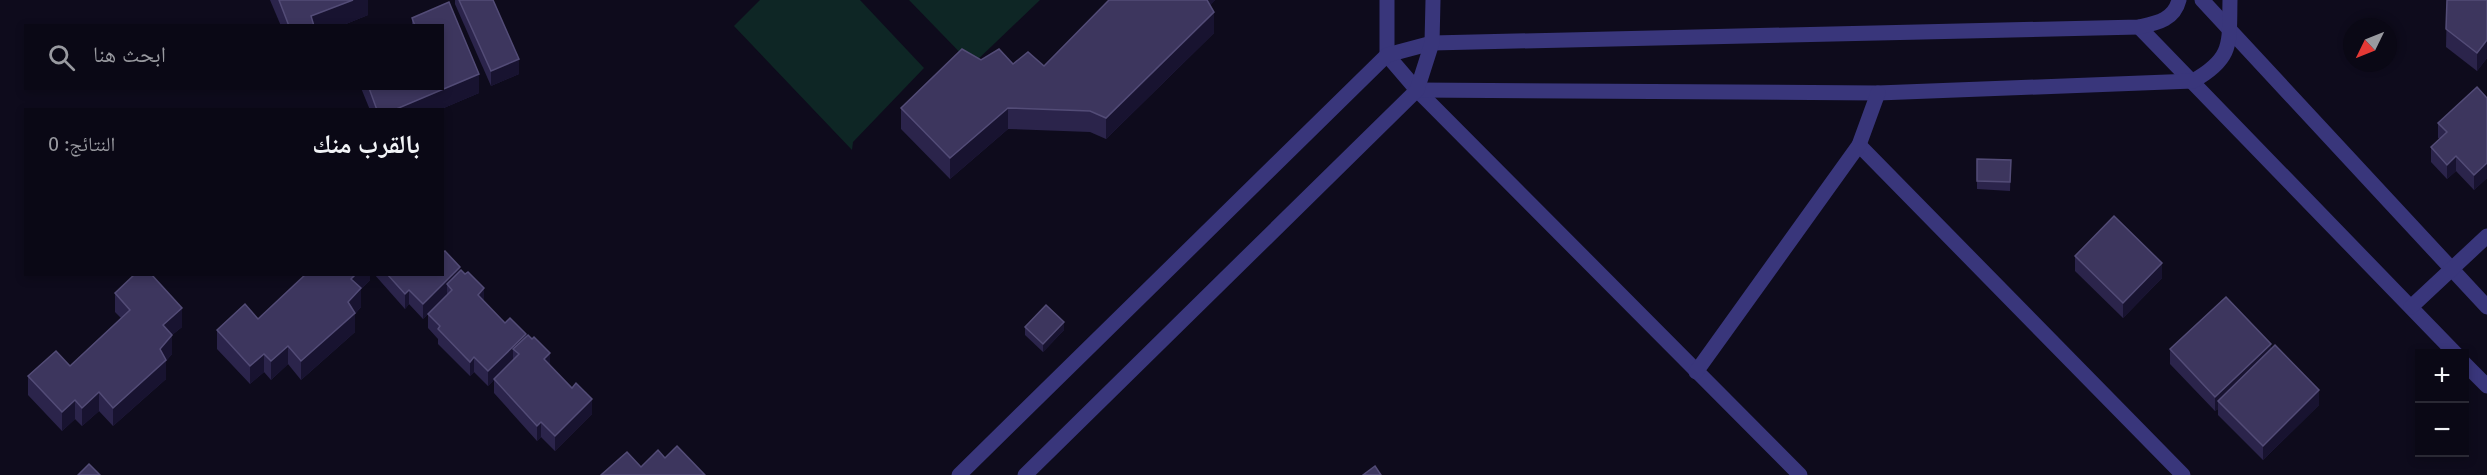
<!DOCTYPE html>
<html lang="ar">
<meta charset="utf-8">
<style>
:root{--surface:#0a0815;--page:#13111e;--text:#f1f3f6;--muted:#999aa0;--line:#2a2934}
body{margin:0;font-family:"Fira Sans","Noto Naskh Arabic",sans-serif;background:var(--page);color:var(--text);direction:rtl}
.controls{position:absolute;right:18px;bottom:18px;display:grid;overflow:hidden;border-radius:0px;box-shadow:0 3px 9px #0003}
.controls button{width:54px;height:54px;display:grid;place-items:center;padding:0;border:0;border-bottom:2px solid var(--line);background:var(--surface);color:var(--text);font:30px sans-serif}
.compass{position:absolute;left:2343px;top:18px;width:54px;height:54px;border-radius:50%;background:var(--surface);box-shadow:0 3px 9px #0003;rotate:227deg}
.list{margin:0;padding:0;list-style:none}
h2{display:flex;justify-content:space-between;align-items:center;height:78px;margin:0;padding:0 24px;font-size:26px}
h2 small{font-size:20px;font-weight:400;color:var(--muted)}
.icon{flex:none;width:33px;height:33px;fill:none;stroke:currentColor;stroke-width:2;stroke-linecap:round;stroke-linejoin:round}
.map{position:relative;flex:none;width:2487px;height:475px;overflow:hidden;direction:ltr}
.search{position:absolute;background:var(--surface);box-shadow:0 3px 9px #0003;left:24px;top:24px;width:420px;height:66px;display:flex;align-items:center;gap:15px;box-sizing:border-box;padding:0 21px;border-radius:0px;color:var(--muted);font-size:22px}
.panel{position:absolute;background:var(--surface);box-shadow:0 3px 9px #0003;left:24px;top:108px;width:420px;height:168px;border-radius:0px;direction:rtl}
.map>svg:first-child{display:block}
.green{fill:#0e2625}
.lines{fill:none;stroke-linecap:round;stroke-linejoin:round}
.street{stroke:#39367b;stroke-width:15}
.wall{fill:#2b244b}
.shaded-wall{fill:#181330}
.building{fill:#3d365e;stroke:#534c77;stroke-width:1.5}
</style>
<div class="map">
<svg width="2487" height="475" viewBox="0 0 2487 475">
<rect width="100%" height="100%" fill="#0e0b1c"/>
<g class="green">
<path d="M760,0H860L924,68L853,142L852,150L734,26Z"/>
<path d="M909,0H1040L972,65Z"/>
</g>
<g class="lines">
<g class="street">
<path d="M1387,0V55L1417,90L1800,475"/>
<path d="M2202,0L2487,307"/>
<path d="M2139,27L2456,354"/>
<path d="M1417,90L1878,93L2193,81C2234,58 2229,43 2230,0"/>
<path d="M1859,145L2183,475"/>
<path d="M2411,307L2487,236"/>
<path d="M2464,363L2487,386"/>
<path d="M1696,372L1859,145L1878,93"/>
<path d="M959,475L1387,55L1432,43L2139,27C2157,23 2174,20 2179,0"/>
<path d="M1025,475L1417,90L1432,43L1433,0"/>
</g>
</g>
<g class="wall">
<path d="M270,0H368V15L341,26H281Z"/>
<path d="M455,0H493L519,74L491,86L455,4Z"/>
<path d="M1109,0H1215L1210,5L1214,33L1106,139L1090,132L1008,129L950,179L901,129V108L981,60L1013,64L1044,66Z"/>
<path d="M2447,0H2487V58L2477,71L2446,47Z"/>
<path d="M449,2L479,74V93L439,110H370L361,88H442V26H412V18Z"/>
<path d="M2487,98V178L2474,190L2456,171L2447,179L2431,162V147L2440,139L2438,138V123Z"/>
<path d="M1977,159L2011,160L2010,191L1977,189Z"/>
<path d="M2075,256L2162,278L2123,318L2075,271Z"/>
<path d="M460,271L484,301L505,323L526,337L592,414L555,451L541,437L537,441L494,393V380L488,386L474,372L470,376L438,344V339L428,328V314L423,319L409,304L405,309L374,274H442Z"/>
<path d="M370,274V280L361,289V307L355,314V332L301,380L288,364L271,380L264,372L250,384L217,349V330L258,319Z"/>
<path d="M115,293L182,327L172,335V354L166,361V379L113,426L99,411L82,426L75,419L62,431L28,395V376L70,366L121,318L115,312Z"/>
<path d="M1025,327L1064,330L1043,352L1025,335Z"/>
<path d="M2170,349H2271L2319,405L2263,460L2218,415V409L2215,411L2170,364Z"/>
</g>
<g class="shaded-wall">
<path d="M353,0H368V15L341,26H311V16Z"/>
<path d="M1203,0H1215L1203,14Z"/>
<path d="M1214,12V33L1106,139V118Z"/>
<path d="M2487,40V58L2477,71V53Z"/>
<path d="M519,59V74L491,86V71Z"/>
<path d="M479,74V93L439,110H394Z"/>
<path d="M1008,108V129L950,179V158Z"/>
<path d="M2456,156V171L2447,179V165Z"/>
<path d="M2487,163V178L2474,190V175Z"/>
<path d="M2162,263V278L2123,318V303Z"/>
<path d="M460,267V282L447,284V295L423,319V304Z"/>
<path d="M356,274H370V280L361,289V307L355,314V332L301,380V361L348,302L351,279Z"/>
<path d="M484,288V303L478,295Z"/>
<path d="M409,290V304L405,309V294Z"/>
<path d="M182,308V327L172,335V354L166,361V379L113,426V408L160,349L163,325Z"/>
<path d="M1064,322V330L1043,352V344Z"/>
<path d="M526,334V349H513V362L488,386V371Z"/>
<path d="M2271,344V359L2218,401V409L2215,411V397Z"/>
<path d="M288,346V364L271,380V361Z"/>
<path d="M550,353V368L544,359Z"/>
<path d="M264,354V372L250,384V366Z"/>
<path d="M474,357V372L470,376V362Z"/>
<path d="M2319,390V405L2263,460V446Z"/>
<path d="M99,392V411L82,426V408Z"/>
<path d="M592,399V414L555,451V436Z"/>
<path d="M75,400V419L62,431V412Z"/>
<path d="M541,422V437L537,441V426Z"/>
</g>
<g class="building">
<path d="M279,0H353L311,16L314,26H289Z"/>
<path d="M459,0H493L519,59L491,71Z"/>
<path d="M1109,0H1207L1214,12L1106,118L1090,111L1008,108L950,158L901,108L962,49L981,60L999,49L1013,64L1028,52L1044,66Z"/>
<path d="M2447,0H2487V40L2477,53L2446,29Z"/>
<path d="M449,2L479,74L394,110H377L369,88H442V26H415L412,18Z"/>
<path d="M2477,87L2487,98V163L2474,175L2456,156L2447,165L2431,147L2447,132L2438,123Z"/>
<path d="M1977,159L2011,160L2010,182L1977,181Z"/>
<path d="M2114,216L2162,263L2123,303L2075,256Z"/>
<path d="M445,251L460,267L423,304L409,290L405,294L387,274H442V253Z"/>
<path d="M461,270L465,274L468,272L484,288L478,295L505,323L510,318L526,334L488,371L474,357L470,362L438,329L440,326L428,314L452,290L447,284Z"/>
<path d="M135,274H151L182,308L163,325L172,335L160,349L166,360L113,408L99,392L82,408L75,400L62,412L28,376L56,351L70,366L130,310L115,293Z"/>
<path d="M306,274H356L351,279L361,288L348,302L355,313L301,361L288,346L271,361L264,354L250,366L217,330L245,304L258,319Z"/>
<path d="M2226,297L2271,344L2215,397L2170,349Z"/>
<path d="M1046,305L1064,322L1043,344L1025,327Z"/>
<path d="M528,335L532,339L534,337L550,353L544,359L572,388L576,383L592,399L555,436L541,422L537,426L494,379L519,354L513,349Z"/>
<path d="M2275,345L2319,390L2263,446L2218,401Z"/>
<path d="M677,446L705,475H601L627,452L641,467L658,450L665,458Z"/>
<path d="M89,464L100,475H78Z"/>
<path d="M1375,466L1381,475H1363Z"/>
</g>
</svg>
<div class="controls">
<button>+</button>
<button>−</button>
</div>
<svg class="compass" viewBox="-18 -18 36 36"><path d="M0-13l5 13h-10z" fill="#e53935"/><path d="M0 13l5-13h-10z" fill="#999aa0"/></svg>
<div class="search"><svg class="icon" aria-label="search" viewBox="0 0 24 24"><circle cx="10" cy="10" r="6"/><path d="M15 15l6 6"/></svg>ابحث هنا</div>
<section class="panel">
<h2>بالقرب منك<small>النتائج: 0</small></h2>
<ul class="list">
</ul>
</section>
</div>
